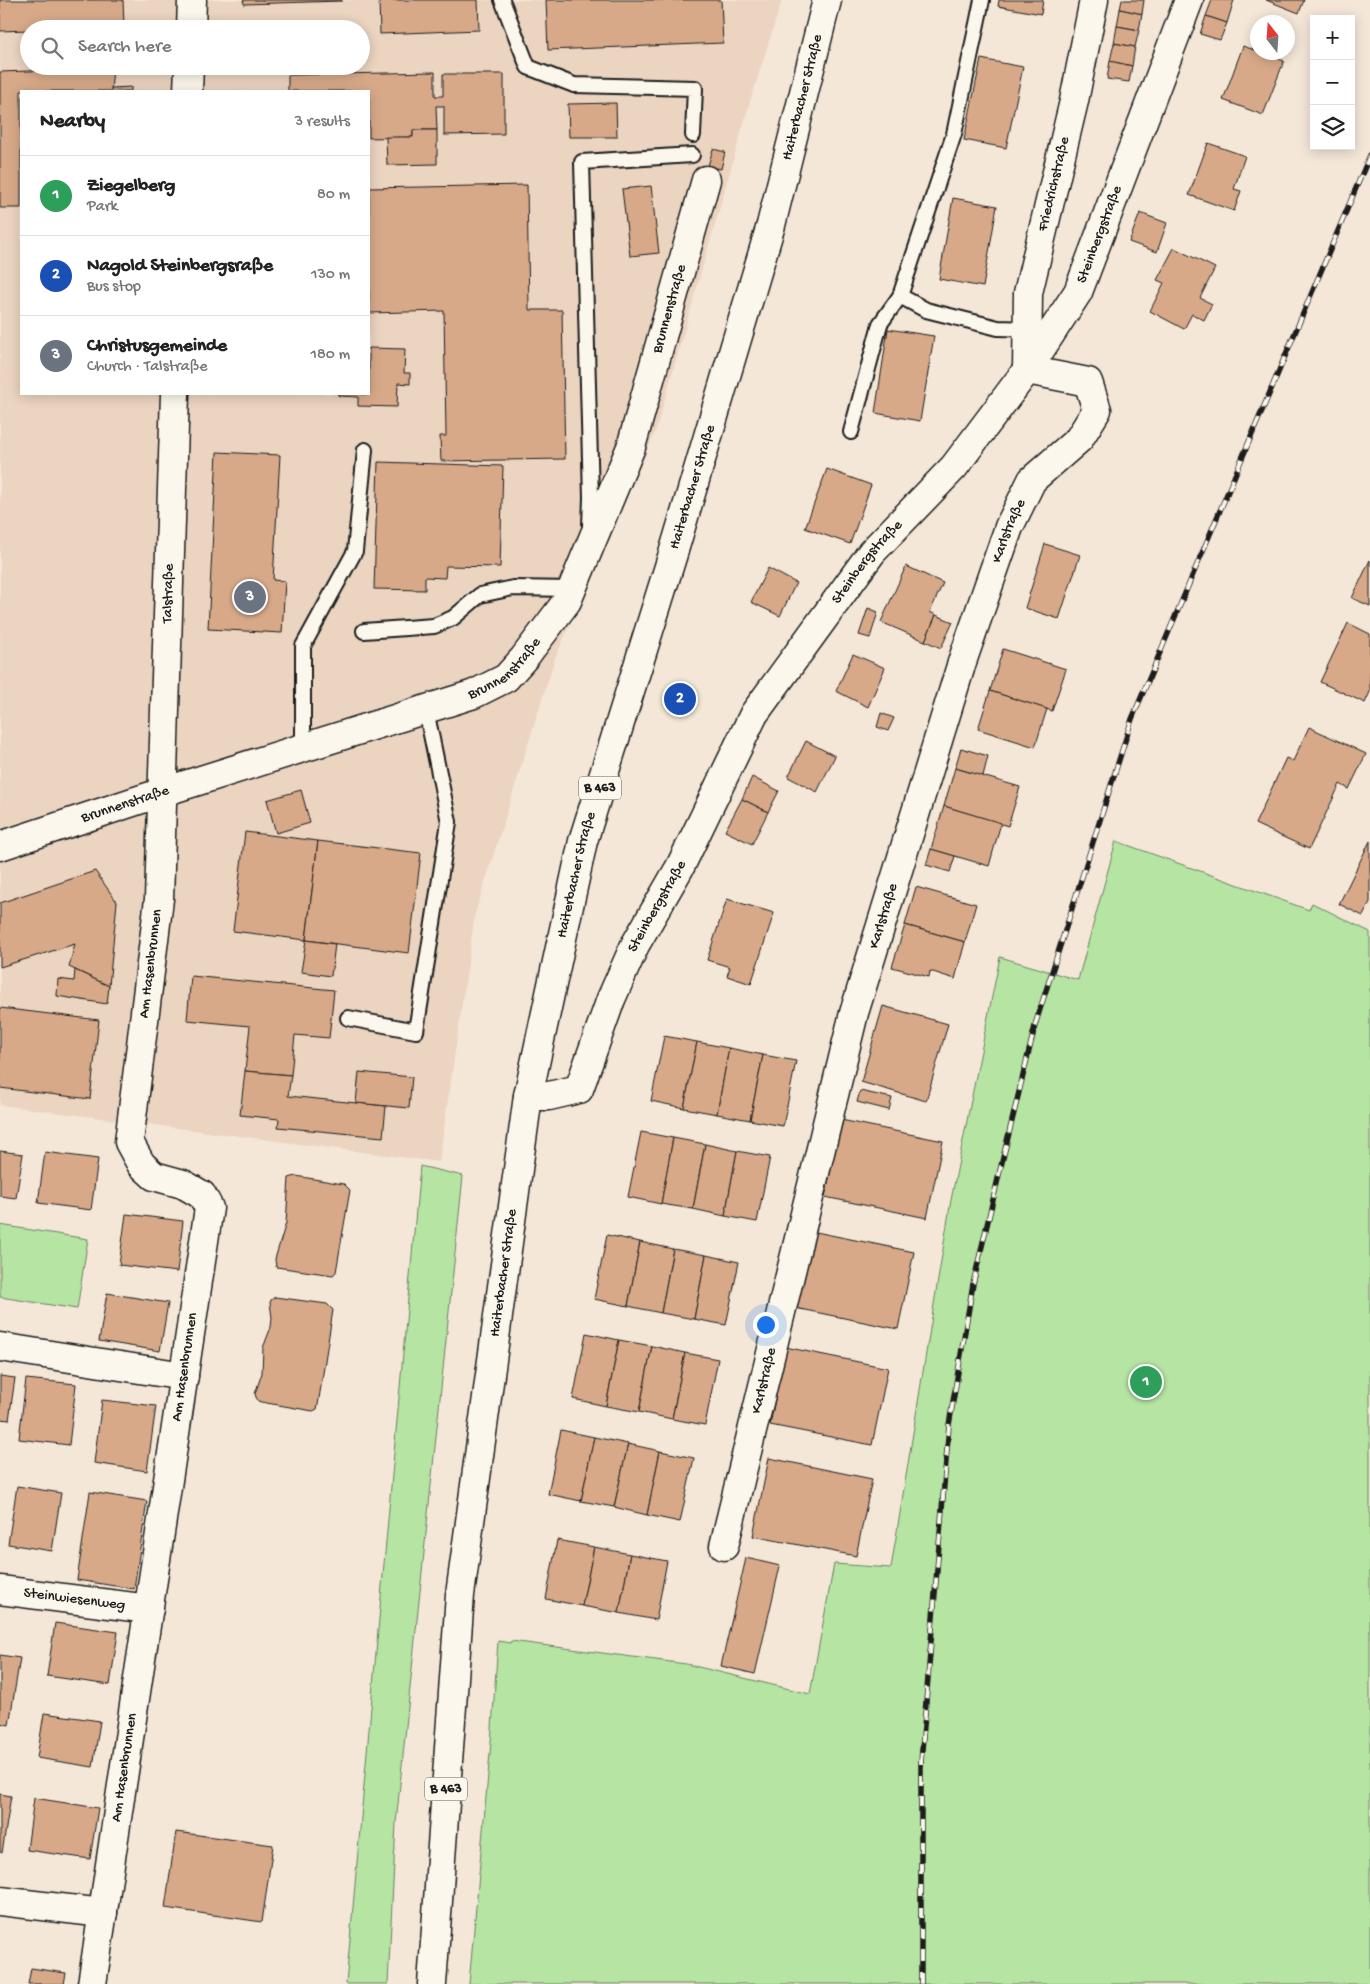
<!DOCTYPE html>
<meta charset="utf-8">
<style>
:root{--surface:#fff;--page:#f2f2f2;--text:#222;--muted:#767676;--line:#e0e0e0;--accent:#0b8043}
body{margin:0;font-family:"Gochi Hand",sans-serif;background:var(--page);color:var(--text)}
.controls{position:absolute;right:15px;top:15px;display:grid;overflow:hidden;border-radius:0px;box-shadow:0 2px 12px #0003}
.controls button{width:45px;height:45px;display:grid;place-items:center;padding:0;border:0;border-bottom:1px solid var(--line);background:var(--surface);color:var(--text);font:25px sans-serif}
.compass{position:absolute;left:1250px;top:15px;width:45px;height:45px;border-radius:50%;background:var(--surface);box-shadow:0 2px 12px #0003;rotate:343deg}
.you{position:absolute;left:765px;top:1324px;width:18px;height:18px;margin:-12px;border:4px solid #fff;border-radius:50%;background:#1a73e8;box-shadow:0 0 0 8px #1a73e833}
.badge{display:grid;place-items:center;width:32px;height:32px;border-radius:50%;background:var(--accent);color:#fff;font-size:16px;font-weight:700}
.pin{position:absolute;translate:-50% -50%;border:2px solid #fff;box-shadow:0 1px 5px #0006}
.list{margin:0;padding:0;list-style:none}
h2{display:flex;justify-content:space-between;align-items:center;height:65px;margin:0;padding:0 20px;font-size:21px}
h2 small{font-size:16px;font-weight:400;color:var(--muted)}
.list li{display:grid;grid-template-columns:32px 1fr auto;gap:15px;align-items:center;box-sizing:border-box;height:80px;padding:0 20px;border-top:1px solid var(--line)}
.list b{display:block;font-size:19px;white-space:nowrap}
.list p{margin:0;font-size:16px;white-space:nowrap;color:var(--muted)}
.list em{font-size:16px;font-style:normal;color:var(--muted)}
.icon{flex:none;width:28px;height:28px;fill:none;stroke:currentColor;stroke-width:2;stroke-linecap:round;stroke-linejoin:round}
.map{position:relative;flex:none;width:1370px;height:1984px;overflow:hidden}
.search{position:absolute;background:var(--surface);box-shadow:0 2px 12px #0003;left:20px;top:20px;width:350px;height:55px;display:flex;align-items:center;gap:12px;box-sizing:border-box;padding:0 18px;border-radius:28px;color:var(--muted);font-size:19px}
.panel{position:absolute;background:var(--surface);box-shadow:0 2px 12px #0003;left:20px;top:90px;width:350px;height:305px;border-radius:0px}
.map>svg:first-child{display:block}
.built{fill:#ebd4c0;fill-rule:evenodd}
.green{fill:#b6e4a3;stroke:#698060}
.building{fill:#d7a989;stroke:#1c1c1c}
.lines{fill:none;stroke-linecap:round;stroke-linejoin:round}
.lane-casing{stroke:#1c1c1c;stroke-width:18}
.street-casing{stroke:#1c1c1c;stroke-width:31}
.primary-casing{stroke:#1c1c1c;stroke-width:31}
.lane{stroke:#fbf7ec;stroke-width:14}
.street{stroke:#fbf7ec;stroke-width:28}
.primary{stroke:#fbf7ec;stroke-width:28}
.rail-casing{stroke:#1c1c1c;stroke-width:5.5}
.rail{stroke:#fbf7ec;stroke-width:4;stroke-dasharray:11;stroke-linecap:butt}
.labels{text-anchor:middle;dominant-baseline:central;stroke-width:5;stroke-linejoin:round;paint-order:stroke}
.shield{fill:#fbf7ec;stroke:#5f5e5a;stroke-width:1}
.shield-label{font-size:14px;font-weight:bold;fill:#1c1c1c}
.street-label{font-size:15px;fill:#1c1c1c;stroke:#fbf7ec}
</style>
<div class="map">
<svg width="1370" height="1984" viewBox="0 0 1370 1984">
<rect width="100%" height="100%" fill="#f4e7d8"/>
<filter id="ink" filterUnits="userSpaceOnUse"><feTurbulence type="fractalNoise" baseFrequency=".02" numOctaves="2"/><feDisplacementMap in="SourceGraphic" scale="10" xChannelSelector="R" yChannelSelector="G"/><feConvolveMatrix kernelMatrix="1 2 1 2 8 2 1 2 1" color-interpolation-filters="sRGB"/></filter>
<g filter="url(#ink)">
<path class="built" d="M0,0H782L749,105L656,430L555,658L475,914L439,1162L0,1105ZM29,29H361V66H29ZM21,91H369V394H21Z"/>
<g class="green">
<path d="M1116,841L1309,910L1312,903L1370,932V1984H469L491,1742L498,1641L510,1643L511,1641L686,1664L810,1694L834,1564L891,1568L951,1200L1000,957L1078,980Z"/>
<path d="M420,1166L463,1176L396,1823L388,1984H346Z"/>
<path d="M0,1225L88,1239L77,1309L0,1297Z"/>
</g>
<g class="building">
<path d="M0,0H123L124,27L29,29V30L0,31Z"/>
<path d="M243,0H342V1L244,4Z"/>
<path d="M379,0H478L479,30L380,34Z"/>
<path d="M546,0H721L723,43L548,50Z"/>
<path d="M999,0H1043L1041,14L998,6Z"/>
<path d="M1122,0H1144L1142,14L1120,9Z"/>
<path d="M1212,0H1234L1227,23L1206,16Z"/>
<path d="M1266,0H1304L1299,13Z"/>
<path d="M1120,9L1142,14L1139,30L1117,26Z"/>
<path d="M1206,16L1227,23L1220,40L1200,34Z"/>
<path d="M1117,26L1139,30L1135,47L1114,43Z"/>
<path d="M1114,43L1135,47L1132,66L1110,61Z"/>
<path d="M1243,46L1284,61L1263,115L1223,100Z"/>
<path d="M981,59L1023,67L1006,148L964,140Z"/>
<path d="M1110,61L1132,66L1129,82L1107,79Z"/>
<path d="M113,68L111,91H21V208H0V72Z"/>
<path d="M435,72V96H443V74H504V134L444,135V106H436L437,130H413V137L369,138V91H288V75Z"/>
<path d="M131,87V91H111V88Z"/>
<path d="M616,103L617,137H569L568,104Z"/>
<path d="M413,130H437V164L387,165L386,137H413Z"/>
<path d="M1208,143L1245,156L1234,189L1241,191L1234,211L1189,195Z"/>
<path d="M713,149L725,152L721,169L708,166Z"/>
<path d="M527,185L529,310H562L565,459L441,461L440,436H446L444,311L369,313V188Z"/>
<path d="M651,186L659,253L630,256L622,189Z"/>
<path d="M953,198L997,206L983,287L939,279Z"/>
<path d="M1140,213L1167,223L1157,252L1129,242Z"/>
<path d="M1174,248L1215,268L1200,298L1212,304L1204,320L1192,314L1184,329L1150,311L1164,283L1157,280Z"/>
<path d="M888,329L934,336L920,421L875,413Z"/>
<path d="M369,348L405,349L404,373H410V384L398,383L397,407L358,406V397L339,396L337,394H369Z"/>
<path d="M217,452L280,455L273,580L285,581L282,633L208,629Z"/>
<path d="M378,462L503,466L500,567L446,566L445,578L425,577V590L374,589Z"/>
<path d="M827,469L871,485L850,544L805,528Z"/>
<path d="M1045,544L1080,555L1059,619L1025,608Z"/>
<path d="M1370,560V606L1352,598Z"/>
<path d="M906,566L943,583L930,612L936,615L925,641L881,622Z"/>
<path d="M768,568L796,583L780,616L751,602Z"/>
<path d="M868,608L878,612L870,638L859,635Z"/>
<path d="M936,615L953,622L941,648L925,641Z"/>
<path d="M1348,623L1370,634V692L1365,703L1320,682Z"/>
<path d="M1003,649L1066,669L1052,711L990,691Z"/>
<path d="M853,654L885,668L868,707L836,691Z"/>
<path d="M990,691L1047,709L1035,747L978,729Z"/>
<path d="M881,713L894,718L888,731L877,727Z"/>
<path d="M1309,727L1366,754L1349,789L1340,784L1309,849L1255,824L1286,758L1293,761Z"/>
<path d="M806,741L835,756L817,792L788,777Z"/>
<path d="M961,748L988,756L983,776L955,768Z"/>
<path d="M955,768L1020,787L1008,826L944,806Z"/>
<path d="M752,777L779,791L768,812L742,799Z"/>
<path d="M301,790L310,823L276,833L267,800Z"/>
<path d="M742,799L768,812L752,844L725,831Z"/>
<path d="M944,806L1001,823L989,866L931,849Z"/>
<path d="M245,832L318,841L306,940L233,931Z"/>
<path d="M318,841L421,853L409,953L306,940Z"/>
<path d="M1370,841V902L1363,916L1339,904Z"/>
<path d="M931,849L955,856L950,872L926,865Z"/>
<path d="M95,871L117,902L109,986L69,967L75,944L0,967V903Z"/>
<path d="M916,887L976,904L965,942L905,925Z"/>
<path d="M727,899L774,913L751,984L727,976L730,967L707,960Z"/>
<path d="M905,925L965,942L955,979L930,971L929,977L892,967Z"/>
<path d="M306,940L335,944L331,976L301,972Z"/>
<path d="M75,970L109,986L107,1004L57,996L58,979L74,981Z"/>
<path d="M191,976L334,990L329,1038L295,1035L291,1075L245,1071L250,1026L187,1020Z"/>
<path d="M883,1006L948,1024L926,1101L861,1082Z"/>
<path d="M0,1008L99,1020L90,1099L0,1088Z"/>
<path d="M664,1036L697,1042L684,1108L651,1101Z"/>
<path d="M697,1042L729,1048L717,1114L684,1108Z"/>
<path d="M729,1048L763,1055L750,1120L717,1114Z"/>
<path d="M763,1055L796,1061L783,1126L750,1120Z"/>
<path d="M245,1071L291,1075L288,1096L386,1106L383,1137L278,1127L279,1119L240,1115Z"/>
<path d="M359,1072L412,1077L409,1108L356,1103Z"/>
<path d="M860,1091L892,1098L889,1110L857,1102Z"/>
<path d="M841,1120L943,1141L927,1218L825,1197Z"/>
<path d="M641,1132L673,1138L661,1204L628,1197Z"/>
<path d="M673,1138L705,1144L693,1209L661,1204Z"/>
<path d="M705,1144L737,1151L725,1216L693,1209Z"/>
<path d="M0,1151L23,1154L16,1198L0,1196Z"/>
<path d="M737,1151L770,1157L757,1222L725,1216Z"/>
<path d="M45,1152L98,1159L91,1210L38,1203Z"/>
<path d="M296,1176L337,1183L344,1184L350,1190L336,1272L333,1275L276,1267L275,1259L286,1223L289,1178Z"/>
<path d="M126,1214L183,1221L177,1272L119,1265Z"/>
<path d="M811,1231L914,1252L898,1329L795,1308Z"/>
<path d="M607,1235L640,1242L628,1306L594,1299Z"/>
<path d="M640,1242L673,1249L661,1313L628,1306Z"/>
<path d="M673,1249L706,1255L694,1319L661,1313Z"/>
<path d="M706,1255L739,1262L726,1325L694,1319Z"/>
<path d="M107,1293L168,1303L160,1351L99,1341Z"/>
<path d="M275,1297L327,1304L333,1310L318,1405L317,1409L313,1411L261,1402L258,1401L256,1397L255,1394L262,1373L263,1348L271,1327L272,1318L270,1303L271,1300Z"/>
<path d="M586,1333L619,1340L606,1406L573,1399Z"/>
<path d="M619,1340L652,1346L639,1412L606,1406Z"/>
<path d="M652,1346L685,1353L672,1419L639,1412Z"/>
<path d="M785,1347L888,1368L872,1445L770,1425Z"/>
<path d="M685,1353L718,1359L705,1425L672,1419Z"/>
<path d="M0,1376L15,1378L9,1420L0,1419Z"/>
<path d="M26,1379L76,1384L69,1445L19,1439Z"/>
<path d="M102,1400L156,1406L147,1471L94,1463Z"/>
<path d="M561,1430L594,1437L581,1501L548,1494Z"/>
<path d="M594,1437L628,1444L614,1507L581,1501Z"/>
<path d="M628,1444L660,1451L647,1515L614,1507Z"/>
<path d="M660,1451L694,1458L680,1522L647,1515Z"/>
<path d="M769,1458L872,1479L856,1556L753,1536Z"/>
<path d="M17,1486L61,1493L52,1551L8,1544Z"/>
<path d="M90,1492L147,1501L134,1589L77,1580Z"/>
<path d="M557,1540L594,1547L582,1606L546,1599Z"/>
<path d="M594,1547L630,1554L619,1613L582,1606Z"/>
<path d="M630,1554L667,1561L656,1620L619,1613Z"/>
<path d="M746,1558L780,1566L755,1674L721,1666Z"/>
<path d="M55,1623L118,1632L110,1685L47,1676Z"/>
<path d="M0,1655L20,1658L9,1725L0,1723Z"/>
<path d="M44,1713L100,1721L93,1767L37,1758Z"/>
<path d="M0,1794L11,1796L2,1853L0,1852Z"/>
<path d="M34,1798L98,1808L90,1859L27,1850Z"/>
<path d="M176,1832L273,1845L262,1922L165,1908Z"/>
<path d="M31,1968L66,1973L64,1984H28Z"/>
</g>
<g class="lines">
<g class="lane-casing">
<g id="lane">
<path d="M502,0L528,67L574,85L695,88L693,135"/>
<path d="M900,296L926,310L998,328L1028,329"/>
<path d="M851,432L880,324L900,296L954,134L982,0"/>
<path d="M590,526L591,497L582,162L692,155"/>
<path d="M364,631L434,626L453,618L480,595L513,588L572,589"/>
<path d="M303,748V646L355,551L365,450"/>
<path d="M348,1018L416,1031L449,822L426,710"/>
</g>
</g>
<g class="street-casing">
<g id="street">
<path d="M191,29L192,0"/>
<path d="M188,91L189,66"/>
<path id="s1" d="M1027,370L1028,293L1074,101L1094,0"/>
<path id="s2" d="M0,846L163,792L474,694L506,678L524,658L567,601L631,447L706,180"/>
<path id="s3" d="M528,1096H549L579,1089L611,999L635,945L680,867L754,714L872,552L954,467L1027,370L1078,292L1189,0"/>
<path d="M0,1347L184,1376"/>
<path id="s4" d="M724,1546L854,1013L963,659L1009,527L1032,480L1079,439L1097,410L1088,382L1027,370"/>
<path id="s5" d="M0,1590L149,1609"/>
<path d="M0,1901L103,1913"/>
<path id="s6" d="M92,1984L209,1208L202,1195L183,1184L154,1176L141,1164L129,1142L159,899L175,394"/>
</g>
</g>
<g class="primary-casing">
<g id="primary">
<path id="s7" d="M432,1984L460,1595L528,1096L583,841L672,557L771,225L827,0"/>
</g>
</g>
<use href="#lane" class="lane"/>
<use href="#street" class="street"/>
<use href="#primary" class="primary"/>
<g class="rail-casing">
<path id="rail" d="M921,1984V1762L949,1425L973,1284L1002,1162L1036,1022L1132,719L1370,155"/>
</g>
<use href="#rail" class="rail"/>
</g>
</g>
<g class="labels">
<g class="shield">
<rect x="579" y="776.5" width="42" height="23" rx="4"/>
<rect x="425" y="1777.5" width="42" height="23" rx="4"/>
</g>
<g class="shield-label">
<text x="600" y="788">B 463</text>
<text x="446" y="1789">B 463</text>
</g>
<g class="street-label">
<text stroke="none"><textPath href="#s7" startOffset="1930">Haiterbacher Straße</textPath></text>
<text stroke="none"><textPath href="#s1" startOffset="189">Friedrichstraße</textPath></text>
<text stroke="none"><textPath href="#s3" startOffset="1061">Steinbergstraße</textPath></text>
<text stroke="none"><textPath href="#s2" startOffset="942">Brunnenstraße</textPath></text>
<text stroke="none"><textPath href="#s7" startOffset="1525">Haiterbacher Straße</textPath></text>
<text stroke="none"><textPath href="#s4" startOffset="1055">Karlstraße</textPath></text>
<text stroke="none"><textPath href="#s3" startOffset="656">Steinbergstraße</textPath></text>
<text stroke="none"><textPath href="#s6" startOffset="1445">Talstraße</textPath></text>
<text stroke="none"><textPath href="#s2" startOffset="538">Brunnenstraße</textPath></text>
<text stroke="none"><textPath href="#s2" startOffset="132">Brunnenstraße</textPath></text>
<text stroke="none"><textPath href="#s7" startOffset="1120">Haiterbacher Straße</textPath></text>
<text stroke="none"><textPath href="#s3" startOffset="251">Steinbergstraße</textPath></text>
<text stroke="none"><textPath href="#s4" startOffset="650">Karlstraße</textPath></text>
<text stroke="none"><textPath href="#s6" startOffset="1074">Am Hasenbrunnen</textPath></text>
<text stroke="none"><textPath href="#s7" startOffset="715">Haiterbacher Straße</textPath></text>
<text stroke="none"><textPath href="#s6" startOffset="624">Am Hasenbrunnen</textPath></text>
<text stroke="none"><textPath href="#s4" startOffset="170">Karlstraße</textPath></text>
<text stroke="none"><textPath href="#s5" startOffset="75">Steinwiesenweg</textPath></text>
<text stroke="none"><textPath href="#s6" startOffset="219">Am Hasenbrunnen</textPath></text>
</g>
</g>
</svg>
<div class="controls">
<button>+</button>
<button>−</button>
<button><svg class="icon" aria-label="layers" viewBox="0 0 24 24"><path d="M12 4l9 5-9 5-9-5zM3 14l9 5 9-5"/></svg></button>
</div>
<svg class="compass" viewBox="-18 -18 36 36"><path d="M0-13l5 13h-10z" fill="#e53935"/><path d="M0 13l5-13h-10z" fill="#767676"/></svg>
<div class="you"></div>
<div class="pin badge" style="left:1146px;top:1382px;background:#2e9e5b">1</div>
<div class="pin badge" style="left:680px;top:699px;background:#1a4fb4">2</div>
<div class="pin badge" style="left:250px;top:597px;background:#6b7280">3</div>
<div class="search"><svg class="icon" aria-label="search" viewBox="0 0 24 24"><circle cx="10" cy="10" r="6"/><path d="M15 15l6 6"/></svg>Search here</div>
<section class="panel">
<h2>Nearby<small>3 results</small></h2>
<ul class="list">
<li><span class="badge" style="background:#2e9e5b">1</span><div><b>Ziegelberg</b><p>Park</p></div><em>80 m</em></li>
<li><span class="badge" style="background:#1a4fb4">2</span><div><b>Nagold Steinbergsraße</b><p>Bus stop</p></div><em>130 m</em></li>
<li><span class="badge" style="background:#6b7280">3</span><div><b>Christusgemeinde</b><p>Church · Talstraße</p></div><em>180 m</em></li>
</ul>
</section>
</div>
